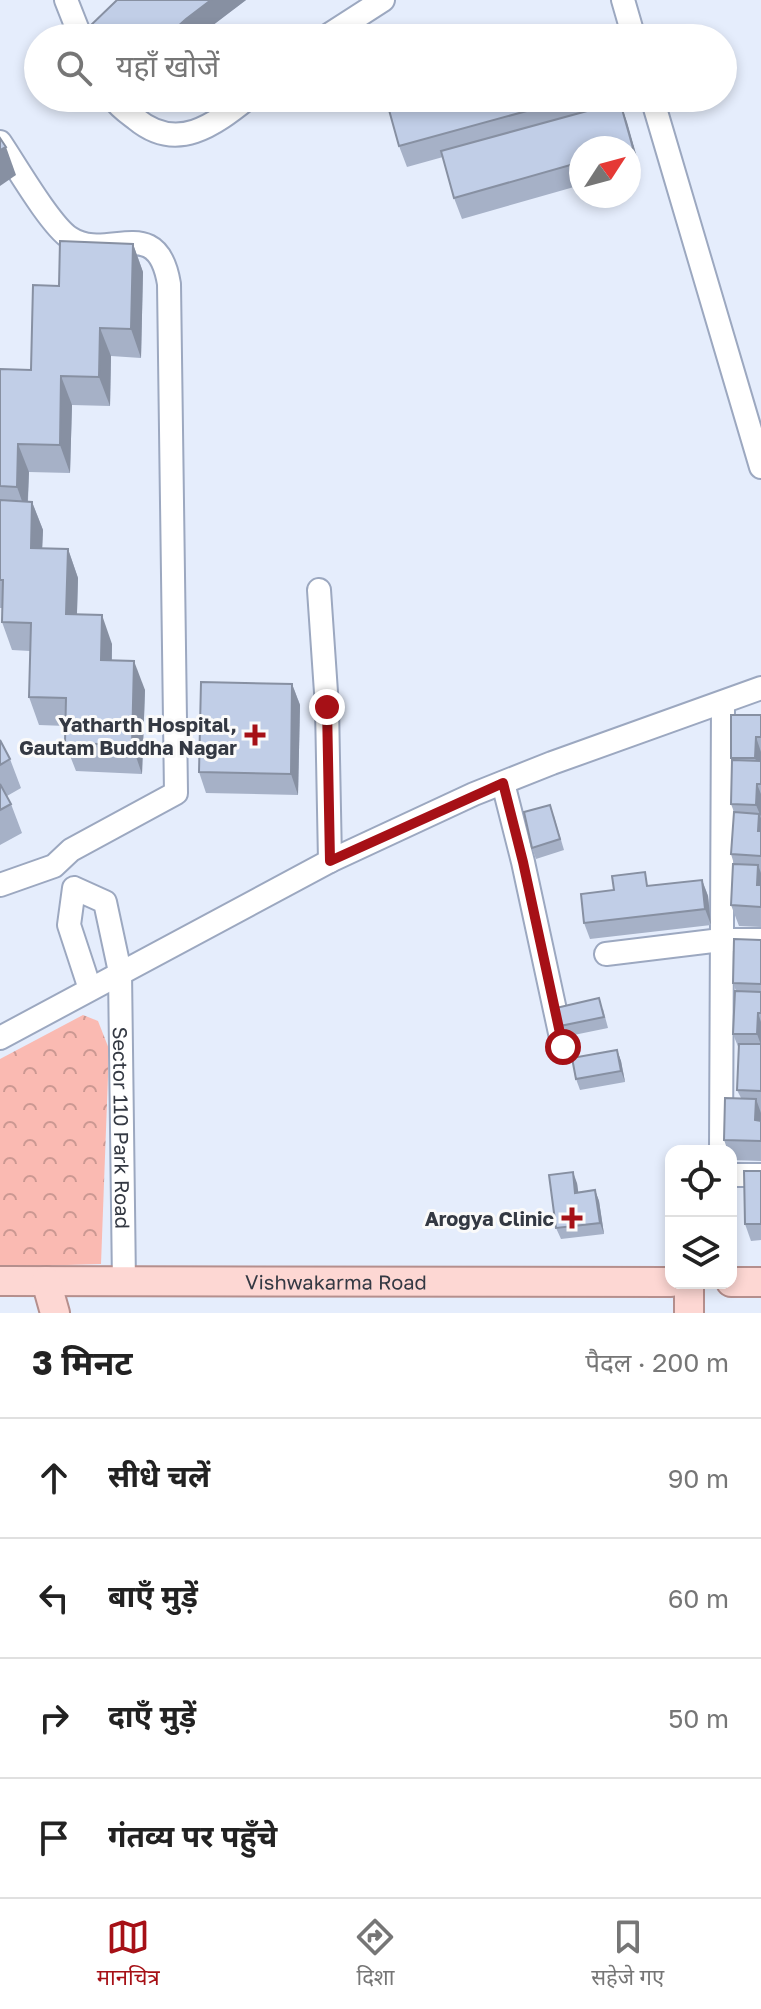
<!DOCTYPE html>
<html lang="hi">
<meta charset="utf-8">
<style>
:root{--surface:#fff;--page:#f2f2f2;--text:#222;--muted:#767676;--line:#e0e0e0;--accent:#a61016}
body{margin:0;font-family:"Golos Text","Noto Sans Devanagari",sans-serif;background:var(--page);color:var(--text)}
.controls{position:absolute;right:24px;bottom:24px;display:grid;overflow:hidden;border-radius:16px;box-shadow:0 4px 12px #0003}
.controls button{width:72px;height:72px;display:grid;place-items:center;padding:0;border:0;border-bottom:2px solid var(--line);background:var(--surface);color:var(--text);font:40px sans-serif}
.compass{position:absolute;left:569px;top:136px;width:72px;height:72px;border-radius:50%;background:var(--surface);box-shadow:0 4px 12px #0003;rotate:54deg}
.stop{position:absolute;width:24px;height:24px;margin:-18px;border:6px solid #a61016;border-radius:50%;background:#fff}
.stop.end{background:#a61016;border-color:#fff;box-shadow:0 2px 8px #0008}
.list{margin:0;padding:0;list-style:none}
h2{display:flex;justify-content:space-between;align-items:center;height:104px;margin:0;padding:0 32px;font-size:34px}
h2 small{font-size:26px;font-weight:400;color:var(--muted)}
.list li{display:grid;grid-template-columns:52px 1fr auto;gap:24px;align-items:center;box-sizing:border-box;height:120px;padding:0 32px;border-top:2px solid var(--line)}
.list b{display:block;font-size:30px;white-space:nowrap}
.list em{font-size:26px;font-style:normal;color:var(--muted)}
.icon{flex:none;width:44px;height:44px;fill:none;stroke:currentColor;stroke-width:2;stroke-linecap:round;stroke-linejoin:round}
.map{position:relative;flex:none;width:761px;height:1313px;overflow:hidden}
.search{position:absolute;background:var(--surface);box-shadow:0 4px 12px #0003;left:24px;right:24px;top:24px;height:88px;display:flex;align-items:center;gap:20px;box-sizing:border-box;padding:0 28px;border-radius:44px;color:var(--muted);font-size:30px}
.sheet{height:584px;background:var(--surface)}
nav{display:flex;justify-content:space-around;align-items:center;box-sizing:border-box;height:112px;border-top:2px solid var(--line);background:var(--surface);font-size:22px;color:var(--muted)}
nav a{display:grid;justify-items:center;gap:4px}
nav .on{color:var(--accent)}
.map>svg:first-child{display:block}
.park{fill:url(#park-crowns)}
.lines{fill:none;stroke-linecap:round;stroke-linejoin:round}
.minor-casing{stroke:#9ca8c0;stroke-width:26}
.major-casing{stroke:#b58f8d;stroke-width:32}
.minor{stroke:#fff;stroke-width:22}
.major{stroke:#fdd7d3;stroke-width:28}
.wall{fill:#a6b1c7}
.shaded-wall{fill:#8790a2}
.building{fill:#c1cee7;stroke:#8790a2;stroke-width:2}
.route{stroke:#a61016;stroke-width:10}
.poi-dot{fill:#a61016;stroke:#fafafa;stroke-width:3}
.labels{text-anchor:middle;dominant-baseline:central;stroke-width:6;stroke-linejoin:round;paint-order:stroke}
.poi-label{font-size:20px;font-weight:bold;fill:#343943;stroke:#fafafa;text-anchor:end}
.street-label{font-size:20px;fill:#343943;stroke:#fafafa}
</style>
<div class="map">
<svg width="761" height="1313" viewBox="0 0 761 1313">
<defs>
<pattern id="park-crowns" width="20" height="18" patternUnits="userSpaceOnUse" patternTransform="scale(2)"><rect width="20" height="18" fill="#fabab2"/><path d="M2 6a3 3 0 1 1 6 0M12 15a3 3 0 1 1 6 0" fill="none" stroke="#cb9892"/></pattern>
</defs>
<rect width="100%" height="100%" fill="#e5edfc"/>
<path class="park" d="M83,1015L98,1021L109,1049L101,1264L0,1267V1059Z"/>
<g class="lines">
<g class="minor-casing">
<g id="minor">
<path d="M66,0L81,38"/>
<path d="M623,0L634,38"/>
<path d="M324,38L383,0"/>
<path d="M113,98C119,107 128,113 136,119C177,153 214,125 248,98"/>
<path d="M652,98L761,467"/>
<path d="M0,142C15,164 50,225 70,238C107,263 157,211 169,284L176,793L71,850L54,866L0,885"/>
<path d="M319,590L327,707L330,861"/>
<path d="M503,783L523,862L563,1047"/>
<path d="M606,954L721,940H761"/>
<path id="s1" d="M90,989L69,925L74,888L105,902L120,972L124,1283"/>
<path d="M0,1038L330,861L474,794L552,763L761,688"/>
<path d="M721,1151L723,704"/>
<path d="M731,1175H761"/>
</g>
</g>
<g class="major-casing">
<g id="major">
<path id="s2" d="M0,1281L671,1282"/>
<path d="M46,1281L55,1313"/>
<path d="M731,1282H761"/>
<path d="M689,1313V1283"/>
</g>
</g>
<use href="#minor" class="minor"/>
<use href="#major" class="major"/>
</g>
<g class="wall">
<path d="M117,0H246L196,38H94L90,26Z"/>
<path d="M431,98H619L640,168L629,172V148H581V185L462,219L454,198L443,157L407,167L399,146Z"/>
<path d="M133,244L143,272L141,358L111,356L110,406L72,405L70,473L29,472L28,501L32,502L43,530L42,548L68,549L78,578L77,614L112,644V660L145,690L142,774L76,771L65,743L66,726L39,725L29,697L30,651L12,650L2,622V608H0V369L31,370L59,286Z"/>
<path d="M292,684L300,705L298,795L206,793L199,772Z"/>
<path d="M761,715V927L739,926L731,905L734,864L731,854L734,812L731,804L732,762L731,758Z"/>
<path d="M0,740L10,759L21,788L7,796L11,804L22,833L0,845Z"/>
<path d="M554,816L564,850L536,859L532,848Z"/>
<path d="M702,880L708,896L711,925L590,939L584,923L650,886Z"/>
<path d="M761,940V1161L731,1160V1151H728L724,1140L741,1098L737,1090L739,1049L733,1034L736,991L733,983Z"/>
<path d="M603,1009L608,1028L564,1037L560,1026Z"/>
<path d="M617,1050L621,1061L625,1082L580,1090L576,1079Z"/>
<path d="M761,1171V1240L751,1241L745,1224Z"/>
<path d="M577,1183L578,1193L595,1190L599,1201L604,1234L561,1239L556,1228Z"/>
</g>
<g class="shaded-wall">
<path d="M211,0H246L196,38H165L186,19Z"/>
<path d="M620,102L627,122L640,168L633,148Z"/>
<path d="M6,147L16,175L0,186V150Z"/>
<path d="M133,244L143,272L141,358L131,329Z"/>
<path d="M100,328L111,356L110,406L99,377Z"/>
<path d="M61,376L72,405L70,473L60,445Z"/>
<path d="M18,444L29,472L27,515L17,487Z"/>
<path d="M32,502L43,530L41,576L31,548Z"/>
<path d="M68,549L78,578L76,642L66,614Z"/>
<path d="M102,615L112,644L111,689L101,660Z"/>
<path d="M134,661L145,690L142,774L132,745Z"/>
<path d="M292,684L300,705L298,795L291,774Z"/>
<path d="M756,737L761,752V774L755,758Z"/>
<path d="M757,784L761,794V817L756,805Z"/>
<path d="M759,814L761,818V839L758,831Z"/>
<path d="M758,865L761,873V895L757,885Z"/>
<path d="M702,880L708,896L711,925L705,909Z"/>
<path d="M758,1013L761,1022V1045L757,1034Z"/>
<path d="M617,1050L621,1061L625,1082L621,1071Z"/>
<path d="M756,1099L761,1113V1136L755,1120Z"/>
<path d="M573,1172L577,1183L580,1204L575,1193Z"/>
<path d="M595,1190L599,1201L604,1234L600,1223Z"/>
</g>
<g class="building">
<path d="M117,0H211L186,19L165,38H101L90,26Z"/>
<path d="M431,98H574L399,146L389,110Z"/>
<path d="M620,102L633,148L629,149L581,148V162L454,198L441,151Z"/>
<path d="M0,138L6,147L0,150Z"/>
<path d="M60,241L133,244L131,329L100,328L99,377L61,376L60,445L18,444L17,487L0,486V369L31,370L33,285L59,286Z"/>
<path d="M0,500L32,502L31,548L68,549L66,614L102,615L101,660L134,661L132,745L65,743L66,698L29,697L31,623L2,622L3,580H0Z"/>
<path d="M201,682L292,684L291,774L199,772Z"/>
<path d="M731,715H761V737H756L755,758H731Z"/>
<path d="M0,740L10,759L0,765Z"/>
<path d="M732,760L761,761V784H757L756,805L731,804Z"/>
<path d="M0,784L11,804L0,810Z"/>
<path d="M550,805L560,839L532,848L524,812Z"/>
<path d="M734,812L759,814L758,831H761V856L731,854Z"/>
<path d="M733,864L758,865L757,885H761V907L731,905Z"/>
<path d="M645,872L647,886L702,880L705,909L584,923L581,894L614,890L612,876Z"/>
<path d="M734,939L761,940V984L733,983Z"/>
<path d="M735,991L761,992V1013H758L757,1034H733Z"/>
<path d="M599,998L604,1017L560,1026L556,1008Z"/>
<path d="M739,1044H761V1091L737,1090Z"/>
<path d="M617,1050L621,1071L576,1079L572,1058Z"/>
<path d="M725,1098L756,1099L755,1120L761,1121V1141L724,1140Z"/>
<path d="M744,1171H761V1224H745Z"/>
<path d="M573,1172L575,1193L595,1190L600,1223L556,1228L549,1175Z"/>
</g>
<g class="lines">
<path class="route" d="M327,707L330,861L503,783L523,862L563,1047"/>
</g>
<g class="poi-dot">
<path d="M251 723h8v8h8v8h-8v8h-8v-8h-8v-8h8z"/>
<path d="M568 1206h8v8h8v8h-8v8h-8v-8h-8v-8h8z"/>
</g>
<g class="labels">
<g class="poi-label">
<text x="237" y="724">Yatharth Hospital,<tspan x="237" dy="23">Gautam Buddha Nagar</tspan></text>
<text x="554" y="1218">Arogya Clinic</text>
</g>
<g class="street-label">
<text stroke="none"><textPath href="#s1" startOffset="366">Sector 110 Park Road</textPath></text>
<text stroke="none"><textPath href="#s2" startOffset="336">Vishwakarma Road</textPath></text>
</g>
</g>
</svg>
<div class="controls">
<button><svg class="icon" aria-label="locate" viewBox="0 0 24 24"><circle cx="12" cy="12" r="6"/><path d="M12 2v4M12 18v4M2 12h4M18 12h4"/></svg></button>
<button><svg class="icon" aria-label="layers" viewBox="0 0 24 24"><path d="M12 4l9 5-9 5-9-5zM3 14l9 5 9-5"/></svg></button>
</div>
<svg class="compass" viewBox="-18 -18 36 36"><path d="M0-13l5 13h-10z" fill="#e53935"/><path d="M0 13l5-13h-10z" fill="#767676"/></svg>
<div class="stop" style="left:563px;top:1047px"></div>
<div class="stop end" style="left:327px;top:707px"></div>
<div class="search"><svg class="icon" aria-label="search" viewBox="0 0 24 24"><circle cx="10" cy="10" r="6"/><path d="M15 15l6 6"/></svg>यहाँ खोजें</div>
</div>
<section class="sheet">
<h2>3 मिनट<small>पैदल · 200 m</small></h2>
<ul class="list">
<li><svg class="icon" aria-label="ahead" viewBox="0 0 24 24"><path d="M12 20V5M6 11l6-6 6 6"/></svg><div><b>सीधे चलें</b></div><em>90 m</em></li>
<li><svg class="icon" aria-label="left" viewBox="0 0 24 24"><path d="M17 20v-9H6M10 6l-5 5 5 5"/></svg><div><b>बाएँ मुड़ें</b></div><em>60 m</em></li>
<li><svg class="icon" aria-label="right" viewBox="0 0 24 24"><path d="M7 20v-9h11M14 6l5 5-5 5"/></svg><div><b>दाएँ मुड़ें</b></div><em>50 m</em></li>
<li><svg class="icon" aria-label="arrive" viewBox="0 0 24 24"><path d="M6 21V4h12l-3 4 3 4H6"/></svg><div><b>गंतव्य पर पहुँचे</b></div></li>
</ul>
</section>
<nav>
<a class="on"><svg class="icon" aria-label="map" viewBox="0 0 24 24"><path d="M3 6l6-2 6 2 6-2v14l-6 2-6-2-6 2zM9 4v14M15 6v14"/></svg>मानचित्र</a>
<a><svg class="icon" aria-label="directions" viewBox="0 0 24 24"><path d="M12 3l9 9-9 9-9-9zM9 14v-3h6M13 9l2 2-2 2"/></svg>दिशा</a>
<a><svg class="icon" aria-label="saved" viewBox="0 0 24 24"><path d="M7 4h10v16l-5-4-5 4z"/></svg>सहेजे गए</a>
</nav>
